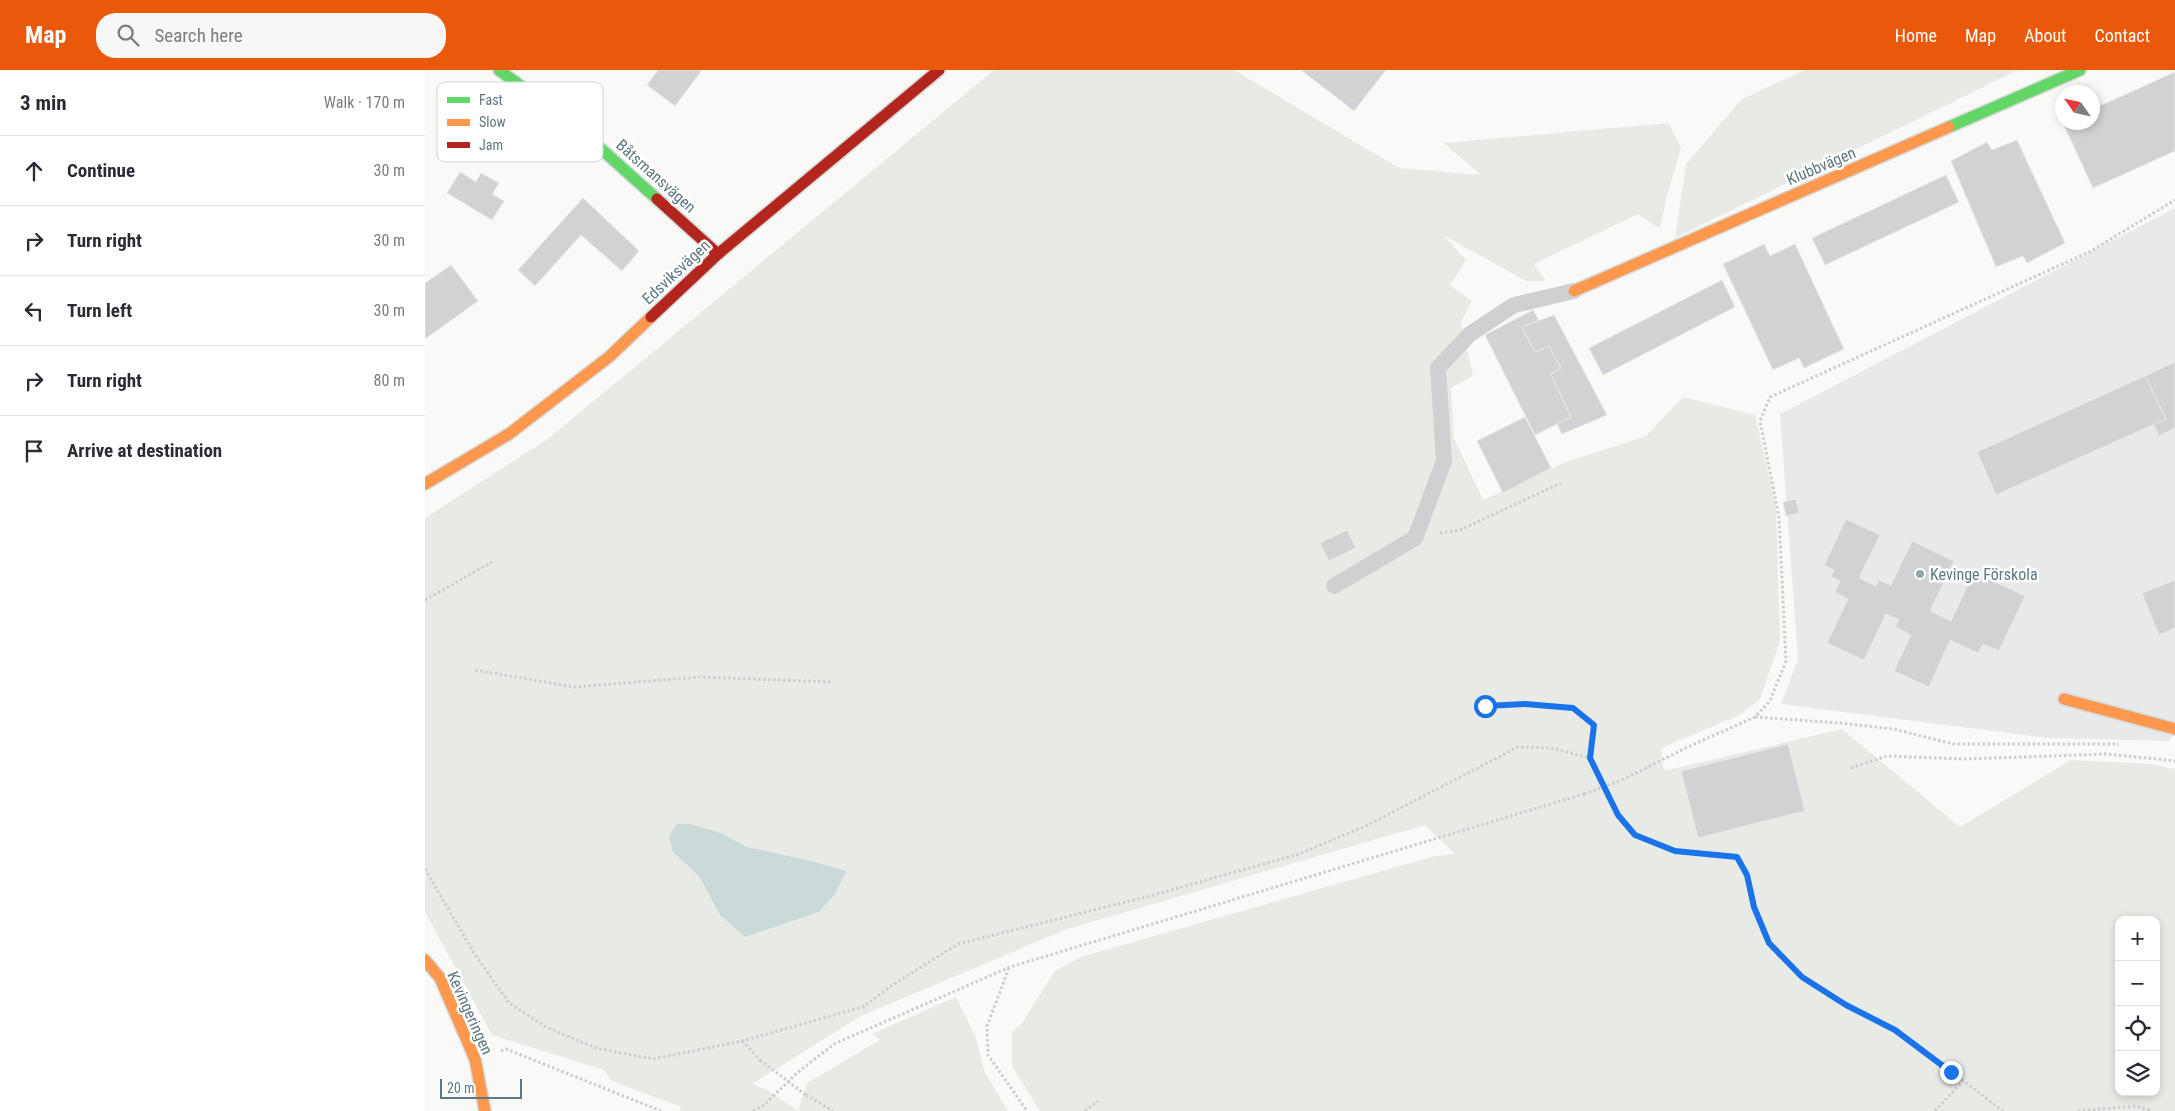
<!DOCTYPE html>
<meta charset="utf-8">
<style>
:root{--surface:#fff;--page:#f7f7f7;--text:#2b2b33;--muted:#7c7c81;--line:#e1e1e2;--accent:#ea580c}
body{margin:0;font-family:"Roboto Condensed",sans-serif;background:var(--page);color:var(--text)}
.controls{position:absolute;right:15px;bottom:15px;display:grid;overflow:hidden;border-radius:10px;box-shadow:0 2px 8px #0003}
.controls button{width:45px;height:45px;display:grid;place-items:center;padding:0;border:0;border-bottom:1px solid var(--line);background:var(--surface);color:var(--text);font:25px sans-serif}
.compass{position:absolute;left:1630px;top:15px;width:45px;height:45px;border-radius:50%;background:var(--surface);box-shadow:0 2px 8px #0003;rotate:304deg}
.scale{position:absolute;left:15px;bottom:12px;width:82px;box-sizing:border-box;padding-left:5px;border:2px solid #5d787f;border-top:0;font-size:14px;line-height:18px;white-space:nowrap;color:#5d787f;-webkit-text-stroke:4px #fff;paint-order:stroke}
.stop{position:absolute;width:15px;height:15px;margin:-11px;border:4px solid #1a73e8;border-radius:50%;background:#fff}
.stop.end{background:#1a73e8;border-color:#fff;box-shadow:0 1px 5px #0008}
.list{margin:0;padding:0;list-style:none}
h2{display:flex;justify-content:space-between;align-items:center;height:65px;margin:0;padding:0 20px;font-size:21px}
h2 small{font-size:16px;font-weight:400;color:var(--muted)}
.list li{display:grid;grid-template-columns:32px 1fr auto;gap:15px;align-items:center;box-sizing:border-box;height:70px;padding:0 20px;border-top:1px solid var(--line)}
.list b{display:block;font-size:19px;white-space:nowrap}
.list em{font-size:16px;font-style:normal;color:var(--muted)}
.icon{flex:none;width:28px;height:28px;fill:none;stroke:currentColor;stroke-width:2;stroke-linecap:round;stroke-linejoin:round}
.map{position:relative;flex:none;width:1750px;height:1041px;overflow:hidden}
header{display:flex;align-items:center;gap:30px;box-sizing:border-box;height:70px;padding:0 25px;background:var(--accent);color:#fff}
header strong{font-size:24px}
nav{display:flex;gap:28px;margin-inline-start:auto;font-size:18px}
.search{width:350px;height:45px;background:var(--page);display:flex;align-items:center;gap:12px;box-sizing:border-box;padding:0 18px;border-radius:20px;color:var(--muted);font-size:19px}
main{display:flex}
aside{flex:1;background:var(--surface)}
.map>svg:first-child{display:block}
.built{fill:#e8eae9}
.green{fill:#e8ebe5;fill-rule:evenodd}
.water{fill:#ccd9d9}
.building{fill:#d0d2d3;stroke:#e8e8e8}
.lines{fill:none;stroke-linecap:round;stroke-linejoin:round}
.fast-casing{stroke:#d5d7d7;stroke-width:14}
.slow-casing{stroke:#d5d7d7;stroke-width:14}
.jam-casing{stroke:#d5d7d7;stroke-width:14}
.path{stroke:#cccece;stroke-width:3;stroke-dasharray:2.5 2.5;stroke-linecap:butt}
.lane{stroke:#ced0d1;stroke-width:16}
.fast{stroke:#63d668;stroke-width:11}
.slow{stroke:#ff974d;stroke-width:11}
.jam{stroke:#b3261e;stroke-width:11}
.path-bridge{stroke:#cccece;stroke-width:3;stroke-dasharray:2.5 2.5;stroke-linecap:butt}
.route{stroke:#1a73e8;stroke-width:6}
.poi-dot{fill:#94a5a9;stroke:#fff;stroke-width:2}
.labels{text-anchor:middle;dominant-baseline:central;stroke-width:5;stroke-linejoin:round;paint-order:stroke}
.street-label{font-size:16px;fill:#5d787f;stroke:#fff}
.poi-label{font-size:16px;fill:#5d787f;stroke:#fff;text-anchor:start}
.key{fill:#fff;stroke:#ced6d9;stroke-width:1}
.key-label{font-size:14px;fill:#5d787f}
</style>
<header>
<strong>Map</strong>
<div class="search"><svg class="icon" aria-label="search" viewBox="0 0 24 24"><circle cx="10" cy="10" r="6"/><path d="M15 15l6 6"/></svg>Search here</div>
<nav><a>Home</a><a>Map</a><a>About</a><a>Contact</a></nav>
</header>
<main>
<aside>
<h2>3 min<small>Walk · 170 m</small></h2>
<ul class="list">
<li><svg class="icon" aria-label="ahead" viewBox="0 0 24 24"><path d="M12 20V5M6 11l6-6 6 6"/></svg><div><b>Continue</b></div><em>30 m</em></li>
<li><svg class="icon" aria-label="right" viewBox="0 0 24 24"><path d="M7 20v-9h11M14 6l5 5-5 5"/></svg><div><b>Turn right</b></div><em>30 m</em></li>
<li><svg class="icon" aria-label="left" viewBox="0 0 24 24"><path d="M17 20v-9H6M10 6l-5 5 5 5"/></svg><div><b>Turn left</b></div><em>30 m</em></li>
<li><svg class="icon" aria-label="right" viewBox="0 0 24 24"><path d="M7 20v-9h11M14 6l5 5-5 5"/></svg><div><b>Turn right</b></div><em>80 m</em></li>
<li><svg class="icon" aria-label="arrive" viewBox="0 0 24 24"><path d="M6 21V4h12l-3 4 3 4H6"/></svg><div><b>Arrive at destination</b></div></li>
</ul>
</aside>
<div class="map">
<svg width="1750" height="1041" viewBox="0 0 1750 1041">
<rect width="100%" height="100%" fill="#f9f9f8"/>
<path class="built" d="M1750,138V661L1744,671L1622,668L1356,634L1373,589L1355,344Z"/>
<g class="green">
<path d="M569,0H809L974,98L1056,105L1019,73L1244,53L1256,78L1241,129L1235,159L1213,144L1109,194L1121,211H1101L1018,165L1041,190L1025,215L1047,231L1036,252L1048,306L1026,318L1029,368L1058,430L1141,392L1221,366L1258,327L1330,345L1351,437L1355,571L1335,629L1315,645L1236,678L1239,701L1417,659L1535,757L1646,690L1726,694L1750,699V1041H615L587,996V962L597,953L630,901L656,887L1010,786L1030,784L1000,755L642,859L436,946L327,1014L344,1021L373,1041L382,1013L455,970L447,964L531,927L551,968L560,1003L583,1041H254L256,1037L187,1011L179,1000L67,965L0,842V448L124,368ZM1694,850H1731V1022H1694Z"/>
<path d="M1380,0H1593L1250,168L1261,94L1317,29Z"/>
</g>
<path class="water" d="M252,754H265L296,763L322,777L386,791L421,801L410,824L394,842L320,867L295,845L274,806L248,782L244,766Z"/>
<g class="building">
<path d="M233,0H277L250,36L222,15Z"/>
<path d="M876,0H961L929,41Z"/>
<path d="M1750,2V81L1668,118L1638,53L1668,52V39Z"/>
<path d="M1592,70L1640,173L1602,193L1598,186L1571,197L1526,91L1562,72L1567,80Z"/>
<path d="M35,102L51,112L56,103L74,113L67,124L79,131L67,150L22,123Z"/>
<path d="M1521,105L1534,132L1400,195L1387,168Z"/>
<path d="M158,128L214,181L197,201L156,165L110,216L93,200Z"/>
<path d="M1339,174L1345,186L1370,174L1419,279L1379,298L1374,288L1348,300L1298,194Z"/>
<path d="M26,195L53,231L0,269V213Z"/>
<path d="M1297,210L1310,237L1178,305L1164,278Z"/>
<path d="M1108,240L1114,251L1097,257L1110,282L1124,276L1136,298L1126,304L1146,347L1110,365L1060,265Z"/>
<path d="M1129,245L1182,345L1137,364L1132,354L1146,347L1126,304L1136,298L1124,276L1110,282L1097,257Z"/>
<path d="M1750,292V358L1734,366L1728,354L1741,349L1720,306Z"/>
<path d="M1720,306L1741,349L1571,425L1552,382Z"/>
<path d="M1100,347L1126,398L1078,423L1052,371Z"/>
<path d="M1371,429L1374,443L1361,446L1358,432Z"/>
<path d="M1421,449L1455,465L1434,508L1451,516L1454,510L1466,515L1487,471L1529,491L1505,541L1526,551L1549,502L1600,526L1574,581L1558,574L1553,583L1525,570L1504,617L1469,601L1486,565L1470,557L1474,550L1461,544L1439,590L1402,573L1423,529L1410,522L1415,511L1406,507L1409,500L1399,495Z"/>
<path d="M922,460L931,478L904,491L895,473Z"/>
<path d="M1750,510V558L1734,565L1717,523Z"/>
<path d="M1363,674L1380,741L1273,768L1256,701Z"/>
</g>
<g class="lines">
<g class="fast-casing">
<g id="fast">
<path d="M74,0L154,59L232,129"/>
<path d="M1524,57L1655,0"/>
</g>
</g>
<g class="slow-casing">
<g id="slow">
<path d="M1149,221L1524,57"/>
<path d="M0,414L84,364L184,287L226,247"/>
<path d="M1639,629L1750,659"/>
<path d="M0,890L15,908L50,989L60,1041"/>
</g>
</g>
<g class="jam-casing">
<g id="jam">
<path d="M232,129L293,184"/>
<path d="M226,247L293,184L514,0"/>
</g>
</g>
<g class="path">
<path d="M1015,463L1035,460L1136,413"/>
<path d="M0,530L67,492"/>
<path d="M50,600L149,617L275,607L407,612"/>
<path d="M1060,636L1100,634L1149,638L1169,655L1165,688"/>
<path d="M1330,647L1415,653L1469,659L1528,674H1694"/>
<path d="M1426,698L1462,686L1540,689L1682,684L1750,691"/>
<path d="M1197,710L1265,676L1330,647L1345,631L1361,591L1354,447L1335,351L1345,327L1666,181L1750,130"/>
<path d="M0,799L49,883L84,933L121,957L171,978L228,989L317,971L438,937L466,916L533,874L725,826L874,784L943,755L1093,677L1126,678L1165,688L1193,745L1211,765L1250,781L1312,787L1322,805L1329,837L1344,873L1377,907L1421,935L1470,959L1578,1041"/>
<path d="M584,898L562,956L563,985L602,1041"/>
<path d="M317,971L335,990"/>
<path d="M76,981L81,979L236,1041"/>
<path d="M381,1025L408,1041"/>
<path d="M328,1041L339,1035L372,1003L409,974L585,897L1159,724"/>
<path d="M660,1041L673,1031"/>
<path d="M1510,1041L1538,1011"/>
<path d="M1653,1041L1711,1036L1727,1041"/>
</g>
<path class="lane" d="M909,516L990,468L1019,391L1013,298L1045,264L1089,235L1149,221"/>
<use href="#fast" class="fast"/>
<use href="#slow" class="slow"/>
<use href="#jam" class="jam"/>
<g class="path-bridge">
<path d="M1159,724L1197,710"/>
<path d="M335,990L381,1025"/>
</g>
</g>
<g class="lines">
<path class="route" d="M1060,636L1100,634L1148,638L1169,655L1165,688L1193,745L1210,765L1250,781L1312,787L1322,805L1329,837L1344,873L1377,907L1421,935L1470,960L1526,1002"/>
</g>
<circle class="poi-dot" cx="1495" cy="504" r="5"/>
<g class="labels">
<g class="street-label">
<text transform="translate(1396 96) rotate(-23)">Klubbvägen</text>
<text transform="translate(231 106) rotate(42)">Båtsmansvägen</text>
<text transform="translate(251 202) rotate(-43)">Edsviksvägen</text>
<text transform="translate(45 943) rotate(66)">Kevingeringen</text>
</g>
<g class="poi-label">
<text x="1505" y="504">Kevinge Förskola</text>
</g>
</g>
<rect x="12" y="12" width="166" height="80" rx="8" class="key"/>
<rect x="22" y="27" width="23" height="6" fill="#63d668"/>
<rect x="22" y="49" width="23" height="7" fill="#ff974d"/>
<rect x="22" y="72" width="23" height="6" fill="#b3261e"/>
<g class="key-label">
<text x="54" y="35">Fast</text>
<text x="54" y="57">Slow</text>
<text x="54" y="80">Jam</text>
</g>
</svg>
<div class="controls">
<button>+</button>
<button>−</button>
<button><svg class="icon" aria-label="locate" viewBox="0 0 24 24"><circle cx="12" cy="12" r="6"/><path d="M12 2v4M12 18v4M2 12h4M18 12h4"/></svg></button>
<button><svg class="icon" aria-label="layers" viewBox="0 0 24 24"><path d="M12 4l9 5-9 5-9-5zM3 14l9 5 9-5"/></svg></button>
</div>
<svg class="compass" viewBox="-18 -18 36 36"><path d="M0-13l5 13h-10z" fill="#e53935"/><path d="M0 13l5-13h-10z" fill="#7c7c81"/></svg>
<div class="scale">20 m</div>
<div class="stop" style="left:1060px;top:636px"></div>
<div class="stop end" style="left:1526px;top:1002px"></div>
</div>
</main>
